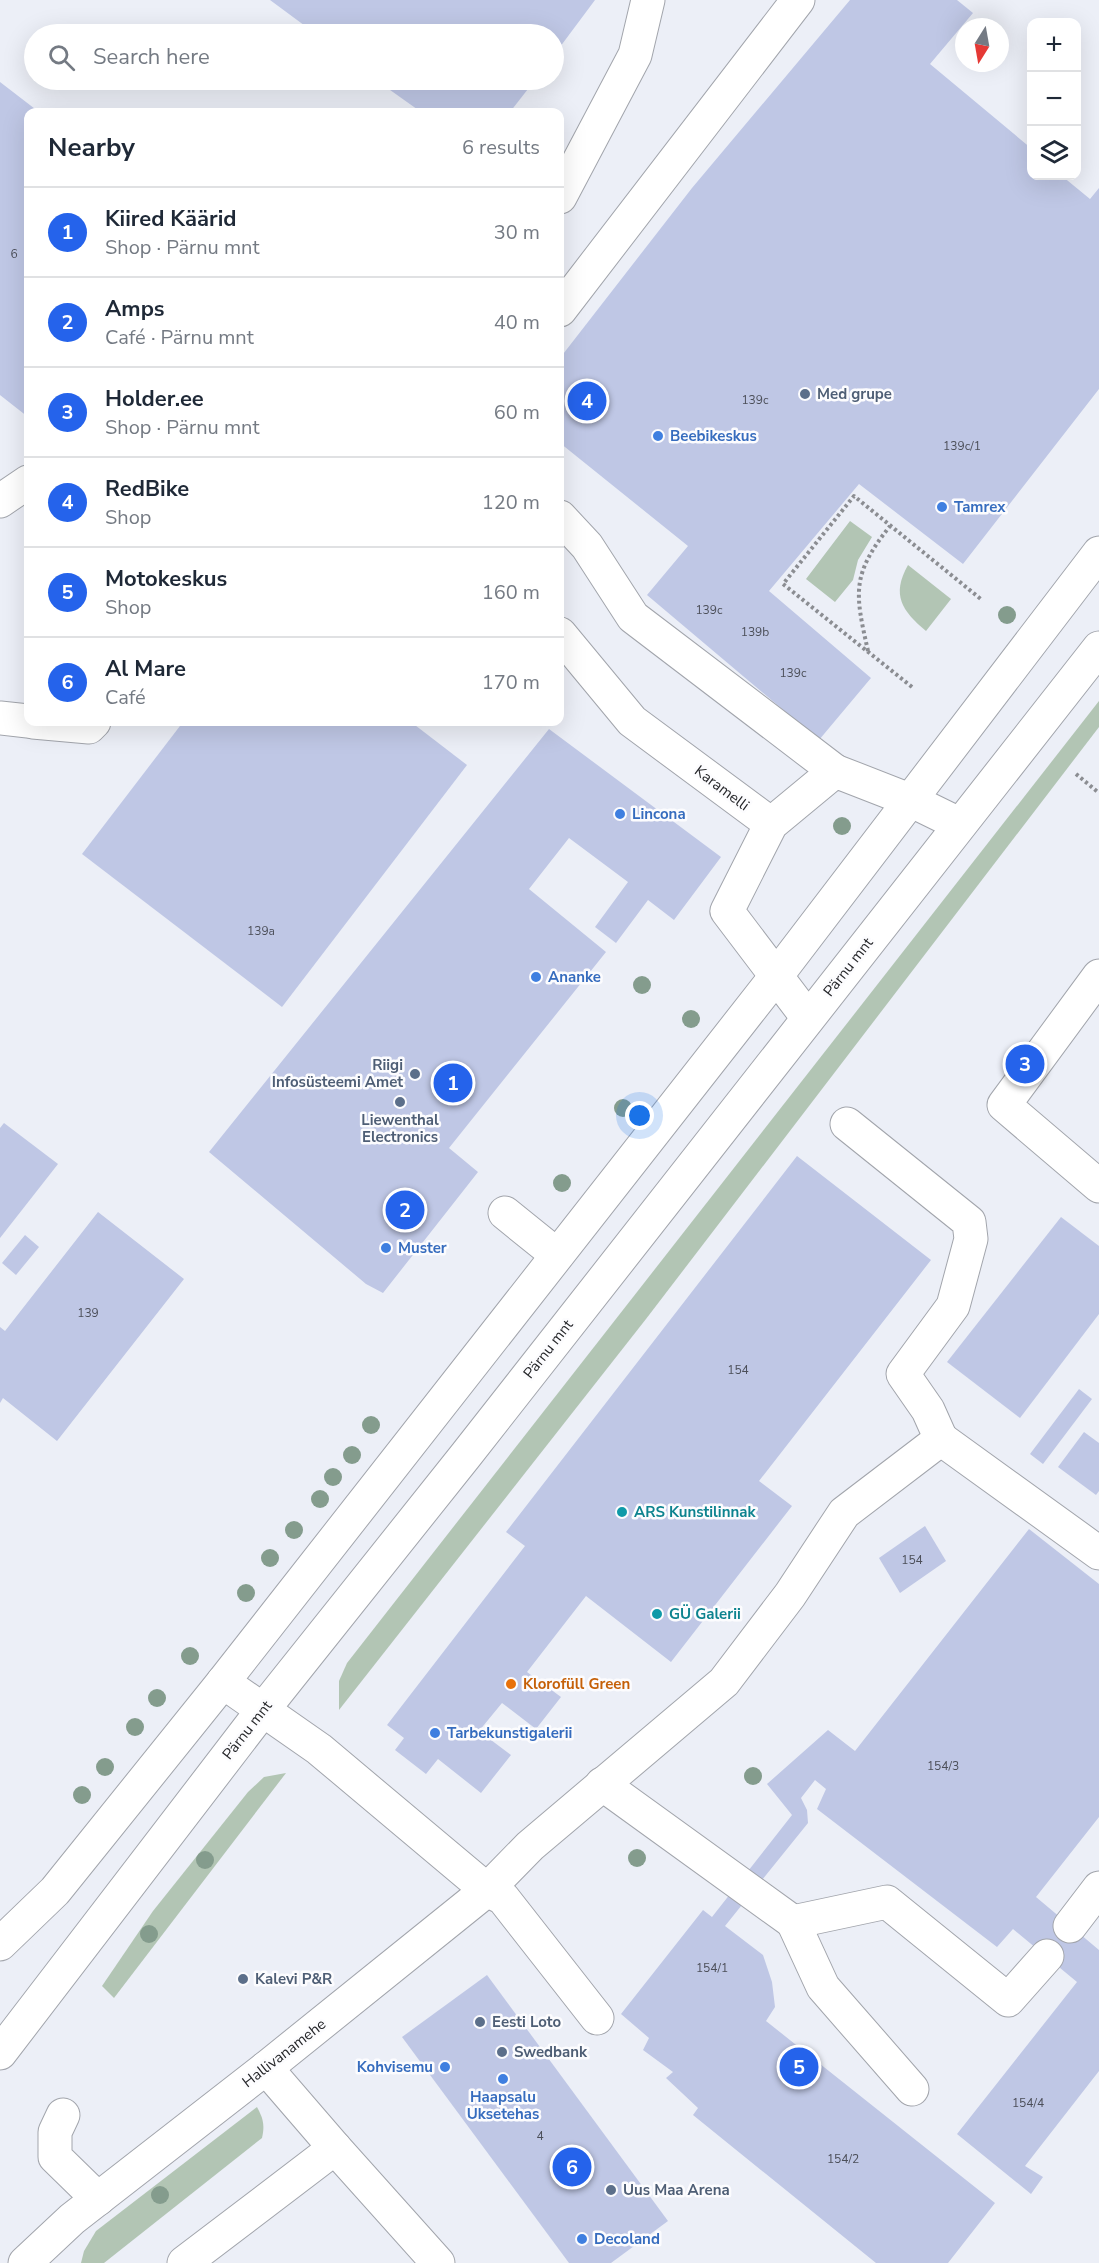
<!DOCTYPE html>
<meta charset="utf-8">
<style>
:root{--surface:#fff;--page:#f6f6f7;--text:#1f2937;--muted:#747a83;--line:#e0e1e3;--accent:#2563eb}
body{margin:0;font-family:"Nunito Sans",sans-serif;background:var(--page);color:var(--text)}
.controls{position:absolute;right:18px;top:18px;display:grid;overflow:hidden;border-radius:12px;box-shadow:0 6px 24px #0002}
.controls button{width:54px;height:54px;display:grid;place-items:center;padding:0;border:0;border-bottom:2px solid var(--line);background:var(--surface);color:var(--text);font:30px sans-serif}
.compass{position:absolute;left:955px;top:18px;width:54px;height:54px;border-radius:50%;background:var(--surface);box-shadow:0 6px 24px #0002;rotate:191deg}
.you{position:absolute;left:640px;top:1116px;width:21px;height:21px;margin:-15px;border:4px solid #fff;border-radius:50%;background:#1a73e8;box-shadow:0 0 0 9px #1a73e833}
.badge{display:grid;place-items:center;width:39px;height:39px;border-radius:50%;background:var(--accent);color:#fff;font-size:20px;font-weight:700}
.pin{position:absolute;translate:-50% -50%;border:3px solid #fff;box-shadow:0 2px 6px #0006}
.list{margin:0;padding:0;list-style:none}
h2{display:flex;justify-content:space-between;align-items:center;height:78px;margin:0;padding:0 24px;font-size:26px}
h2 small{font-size:20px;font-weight:400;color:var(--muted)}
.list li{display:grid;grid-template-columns:39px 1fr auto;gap:18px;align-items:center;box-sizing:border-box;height:90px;padding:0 24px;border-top:2px solid var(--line)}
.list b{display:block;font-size:22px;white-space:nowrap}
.list p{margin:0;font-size:20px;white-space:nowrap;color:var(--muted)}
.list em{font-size:20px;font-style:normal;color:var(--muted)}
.icon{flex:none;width:33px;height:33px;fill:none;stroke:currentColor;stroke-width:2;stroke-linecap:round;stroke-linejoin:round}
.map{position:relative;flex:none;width:1099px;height:2263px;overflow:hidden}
.search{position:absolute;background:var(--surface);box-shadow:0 6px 24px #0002;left:24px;top:24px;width:540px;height:66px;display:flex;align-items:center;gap:15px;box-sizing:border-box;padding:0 21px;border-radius:33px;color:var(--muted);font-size:22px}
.panel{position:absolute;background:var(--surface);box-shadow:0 6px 24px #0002;left:24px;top:108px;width:540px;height:618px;border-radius:12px}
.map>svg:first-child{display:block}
.green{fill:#b2c5b4}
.building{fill:#bfc7e5}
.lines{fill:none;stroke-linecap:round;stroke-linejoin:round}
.minor-casing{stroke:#a2a5ac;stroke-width:35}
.major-casing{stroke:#a2a5ac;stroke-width:35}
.path{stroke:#8b8d92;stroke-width:4;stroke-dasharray:3 3;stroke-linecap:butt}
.minor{stroke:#fff;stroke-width:33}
.major{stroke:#fff;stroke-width:33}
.tree{fill:#849c8d}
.service-dot{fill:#5c6f8a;stroke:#fcfcfe;stroke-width:2}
.shop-dot{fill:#3f7fe0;stroke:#fcfcfe;stroke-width:2}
.culture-dot{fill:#0f9aa8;stroke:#fcfcfe;stroke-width:2}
.food-dot{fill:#e8710a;stroke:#fcfcfe;stroke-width:2}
.labels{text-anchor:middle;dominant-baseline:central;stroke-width:5;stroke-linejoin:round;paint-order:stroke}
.number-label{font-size:12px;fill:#4c4f59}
.service-label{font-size:15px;font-weight:bold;fill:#4e5e75;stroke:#fcfcfe;text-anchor:start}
.shop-label{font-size:15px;font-weight:bold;fill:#366cbe;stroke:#fcfcfe;text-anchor:start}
.street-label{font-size:15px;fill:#26272a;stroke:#fcfcfe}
.culture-label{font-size:15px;font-weight:bold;fill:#0d838f;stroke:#fcfcfe;text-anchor:start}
.food-label{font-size:15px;font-weight:bold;fill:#c56008;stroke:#fcfcfe;text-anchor:start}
</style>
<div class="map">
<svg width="1099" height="2263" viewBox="0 0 1099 2263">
<rect width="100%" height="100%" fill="#eceff7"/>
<g class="green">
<path d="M850,521L872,537L858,560L853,580L835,602L806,579Z"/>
<path d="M908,565L951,599L926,631C902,611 891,595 908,565Z"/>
<path d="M1099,701V727L646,1319L339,1710V1681L347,1663Z"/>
<path d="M286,1773L114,1998L102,1986L153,1911L248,1792L264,1777Z"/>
<path d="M257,2107C263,2118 265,2125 262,2138L104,2263H81L84,2251L96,2231Z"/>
</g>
<g class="building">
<path d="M270,0H595L554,55V34H316Z"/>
<path d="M850,0H957L973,13L930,64L1032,149V176H1062L1090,199L1099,188V389L963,564L859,484L769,591L871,678L819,740L647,595L688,546L560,443V358L692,188Z"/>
<path d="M376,80H535L510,112H421Z"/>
<path d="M0,82L39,112H28V417L0,395Z"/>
<path d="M183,722H411L467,765L282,1007L82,854Z"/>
<path d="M549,729L721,857L674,920L648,900L616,943L595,927L628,882L569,838L529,889L606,952L449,1148L478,1172L383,1293L366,1284L209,1152Z"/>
<path d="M4,1123L58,1164L0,1238V1128Z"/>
<path d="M797,1156L931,1260L759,1481L792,1506L671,1662L586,1596L527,1672L561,1697L536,1729L502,1703L479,1731L511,1755L481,1793L438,1759L426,1774L395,1750L404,1738L387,1725L525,1546L506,1532Z"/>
<path d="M98,1212L184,1279L57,1441L3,1398L0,1403V1327L5,1331Z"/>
<path d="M1061,1217L1099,1246V1314L1020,1418L947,1362Z"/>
<path d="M25,1235L39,1247L16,1275L2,1263Z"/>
<path d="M1079,1389L1092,1399L1043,1464L1030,1454Z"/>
<path d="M1084,1432L1099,1443V1491L1096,1495L1058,1467Z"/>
<path d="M925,1526L946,1561L900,1593L879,1558Z"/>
<path d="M1029,1529L1099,1584V1817L1036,1897L1099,1950V2071L1025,2166L1043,2177L1031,2194L957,2134L1077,1982L1013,1929L997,1947L817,1809L826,1789L815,1780L801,1798L807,1810L808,1823L725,1926L763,1955L772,1982L775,2007L766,2021L995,2203L948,2263H876L693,2115L698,2108L666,2078L673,2072L643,2050L649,2038L621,2014L703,1910L712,1917L792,1815L767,1784L828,1730L855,1751Z"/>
<path d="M487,1975L668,2221L611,2263H569L402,2037Z"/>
</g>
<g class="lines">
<g class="minor-casing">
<g id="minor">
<path d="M560,197L635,55L648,0"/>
<path d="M560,310L798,0"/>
<path d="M0,501L28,482"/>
<path d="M560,517L587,546L633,617L835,771"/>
<path d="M560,634L632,721L771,824"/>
<path d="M0,718L28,721"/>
<path d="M33,722L89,727L94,722"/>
<path d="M1099,976L1004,1105L1099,1186"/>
<path d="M808,1018L727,911L771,824L835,771L912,801L959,824"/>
<path d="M847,1124L969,1222L971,1239L953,1306L903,1374L928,1410L941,1439"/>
<path d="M505,1213L557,1255"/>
<path d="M223,1682L319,1749L487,1890L503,1898L597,2018"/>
<path d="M602,1784L793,1922L887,1902L1008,2000L1047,1956"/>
<path d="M793,1922L823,1987L912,2089"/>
<path d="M1070,1926L1099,1888"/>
<path d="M266,2068L335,2148"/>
<path d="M63,2115L55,2132V2157L98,2199"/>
<path d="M25,2263L72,2219L266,2068L487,1890L530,1846L724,1682L790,1595L844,1513L941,1439L1099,1553"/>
<path d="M184,2263L335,2148L438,2263"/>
</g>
</g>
<g class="major-casing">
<g id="major">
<path d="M0,1944L55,1891L223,1682L777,975L1099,553"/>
<path d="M0,2053L262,1711L466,1455L1099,648"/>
</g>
</g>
<g class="path">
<path d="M868,651C855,593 851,575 890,526"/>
<path d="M912,687L783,584L854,496L982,600"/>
<path d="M1076,774L1099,793"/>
</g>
<use href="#minor" class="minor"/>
<use href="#major" class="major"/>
</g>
<g class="tree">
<circle cx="1007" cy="615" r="9"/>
<circle cx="842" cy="826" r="9"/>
<circle cx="642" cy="985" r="9"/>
<circle cx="691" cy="1019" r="9"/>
<circle cx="623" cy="1108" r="9"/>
<circle cx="562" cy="1183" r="9"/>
<circle cx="371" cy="1425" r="9"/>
<circle cx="352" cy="1455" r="9"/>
<circle cx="333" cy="1477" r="9"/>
<circle cx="320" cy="1499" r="9"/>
<circle cx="294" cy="1530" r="9"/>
<circle cx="270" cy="1558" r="9"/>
<circle cx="246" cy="1593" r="9"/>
<circle cx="190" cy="1656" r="9"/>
<circle cx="157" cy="1698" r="9"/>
<circle cx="135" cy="1727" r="9"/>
<circle cx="105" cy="1767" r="9"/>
<circle cx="753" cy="1776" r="9"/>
<circle cx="82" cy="1795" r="9"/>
<circle cx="637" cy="1858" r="9"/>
<circle cx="205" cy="1860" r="9"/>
<circle cx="149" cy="1934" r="9"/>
<circle cx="160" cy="2195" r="9"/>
</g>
<g class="service-dot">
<circle cx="805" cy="394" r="6"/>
<circle cx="415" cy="1074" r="6"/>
<circle cx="400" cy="1102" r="6"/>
<circle cx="243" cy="1979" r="6"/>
<circle cx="480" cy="2022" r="6"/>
<circle cx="502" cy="2052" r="6"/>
<circle cx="611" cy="2190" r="6"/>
</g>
<g class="shop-dot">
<circle cx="658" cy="436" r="6"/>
<circle cx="942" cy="507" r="6"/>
<circle cx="620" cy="814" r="6"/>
<circle cx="536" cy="977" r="6"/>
<circle cx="386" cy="1248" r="6"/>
<circle cx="435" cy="1733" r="6"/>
<circle cx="445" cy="2067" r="6"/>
<circle cx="503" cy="2079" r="6"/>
<circle cx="582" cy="2239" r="6"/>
</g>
<g class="culture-dot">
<circle cx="622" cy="1512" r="6"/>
<circle cx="657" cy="1614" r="6"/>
</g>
<circle class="food-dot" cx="511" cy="1684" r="6"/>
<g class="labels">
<g class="number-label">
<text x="14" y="254">6</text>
<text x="755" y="400">139c</text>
<text x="962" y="446">139c/1</text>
<text x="709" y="610">139c</text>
<text x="755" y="632">139b</text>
<text x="793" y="673">139c</text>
<text x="261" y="931">139a</text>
<text x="88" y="1313">139</text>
<text x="738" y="1370">154</text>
<text x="912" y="1560">154</text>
<text x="943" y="1766">154/3</text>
<text x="712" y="1968">154/1</text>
<text x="1028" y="2103">154/4</text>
<text x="540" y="2136">4</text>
<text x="843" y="2159">154/2</text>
</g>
<g class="service-label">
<text x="817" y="394">Med grupe</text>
<text x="403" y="1065" text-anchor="end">Riigi<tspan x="403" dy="17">Infosüsteemi Amet</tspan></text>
<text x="400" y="1120" text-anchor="middle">Liewenthal<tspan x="400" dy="17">Electronics</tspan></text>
<text x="255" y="1979">Kalevi P&amp;R</text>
<text x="492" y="2022">Eesti Loto</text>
<text x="514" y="2052">Swedbank</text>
<text x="623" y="2190">Uus Maa Arena</text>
</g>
<g class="shop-label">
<text x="670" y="436">Beebikeskus</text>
<text x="954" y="507">Tamrex</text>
<text x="632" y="814">Lincona</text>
<text x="548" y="977">Ananke</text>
<text x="398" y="1248">Muster</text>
<text x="447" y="1733">Tarbekunstigalerii</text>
<text x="433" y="2067" text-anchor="end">Kohvisemu</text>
<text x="503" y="2097" text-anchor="middle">Haapsalu<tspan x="503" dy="17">Uksetehas</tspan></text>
<text x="594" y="2239">Decoland</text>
</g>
<g class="street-label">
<text transform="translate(722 788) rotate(37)">Karamelli</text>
<text transform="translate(848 967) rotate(-52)">Pärnu mnt</text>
<text transform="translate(548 1349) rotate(-52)">Pärnu mnt</text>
<text transform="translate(247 1730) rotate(-52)">Pärnu mnt</text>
<text transform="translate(284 2053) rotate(-38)">Hallivanamehe</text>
</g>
<g class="culture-label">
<text x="634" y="1512">ARS Kunstilinnak</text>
<text x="669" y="1614">GÜ Galerii</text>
</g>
<g class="food-label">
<text x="523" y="1684">Klorofüll Green</text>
</g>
</g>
</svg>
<div class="controls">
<button>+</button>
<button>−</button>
<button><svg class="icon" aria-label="layers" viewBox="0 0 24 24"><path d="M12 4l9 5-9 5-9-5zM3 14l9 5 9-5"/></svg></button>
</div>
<svg class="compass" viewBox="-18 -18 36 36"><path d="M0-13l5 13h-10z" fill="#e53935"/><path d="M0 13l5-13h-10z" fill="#747a83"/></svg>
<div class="you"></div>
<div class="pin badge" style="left:453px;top:1083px">1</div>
<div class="pin badge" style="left:405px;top:1210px">2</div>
<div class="pin badge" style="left:1025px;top:1064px">3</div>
<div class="pin badge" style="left:587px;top:401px">4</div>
<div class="pin badge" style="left:799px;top:2067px">5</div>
<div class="pin badge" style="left:572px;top:2167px">6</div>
<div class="search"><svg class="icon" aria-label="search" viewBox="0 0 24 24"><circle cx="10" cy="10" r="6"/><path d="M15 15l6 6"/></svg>Search here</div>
<section class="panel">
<h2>Nearby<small>6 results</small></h2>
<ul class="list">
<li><span class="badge">1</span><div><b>Kiired Käärid</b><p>Shop · Pärnu mnt</p></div><em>30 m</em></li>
<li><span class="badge">2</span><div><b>Amps</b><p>Café · Pärnu mnt</p></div><em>40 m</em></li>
<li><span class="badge">3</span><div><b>Holder.ee</b><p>Shop · Pärnu mnt</p></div><em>60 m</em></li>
<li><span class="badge">4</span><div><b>RedBike</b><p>Shop</p></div><em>120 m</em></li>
<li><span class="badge">5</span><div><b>Motokeskus</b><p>Shop</p></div><em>160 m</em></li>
<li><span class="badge">6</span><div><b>Al Mare</b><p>Café</p></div><em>170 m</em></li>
</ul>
</section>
</div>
